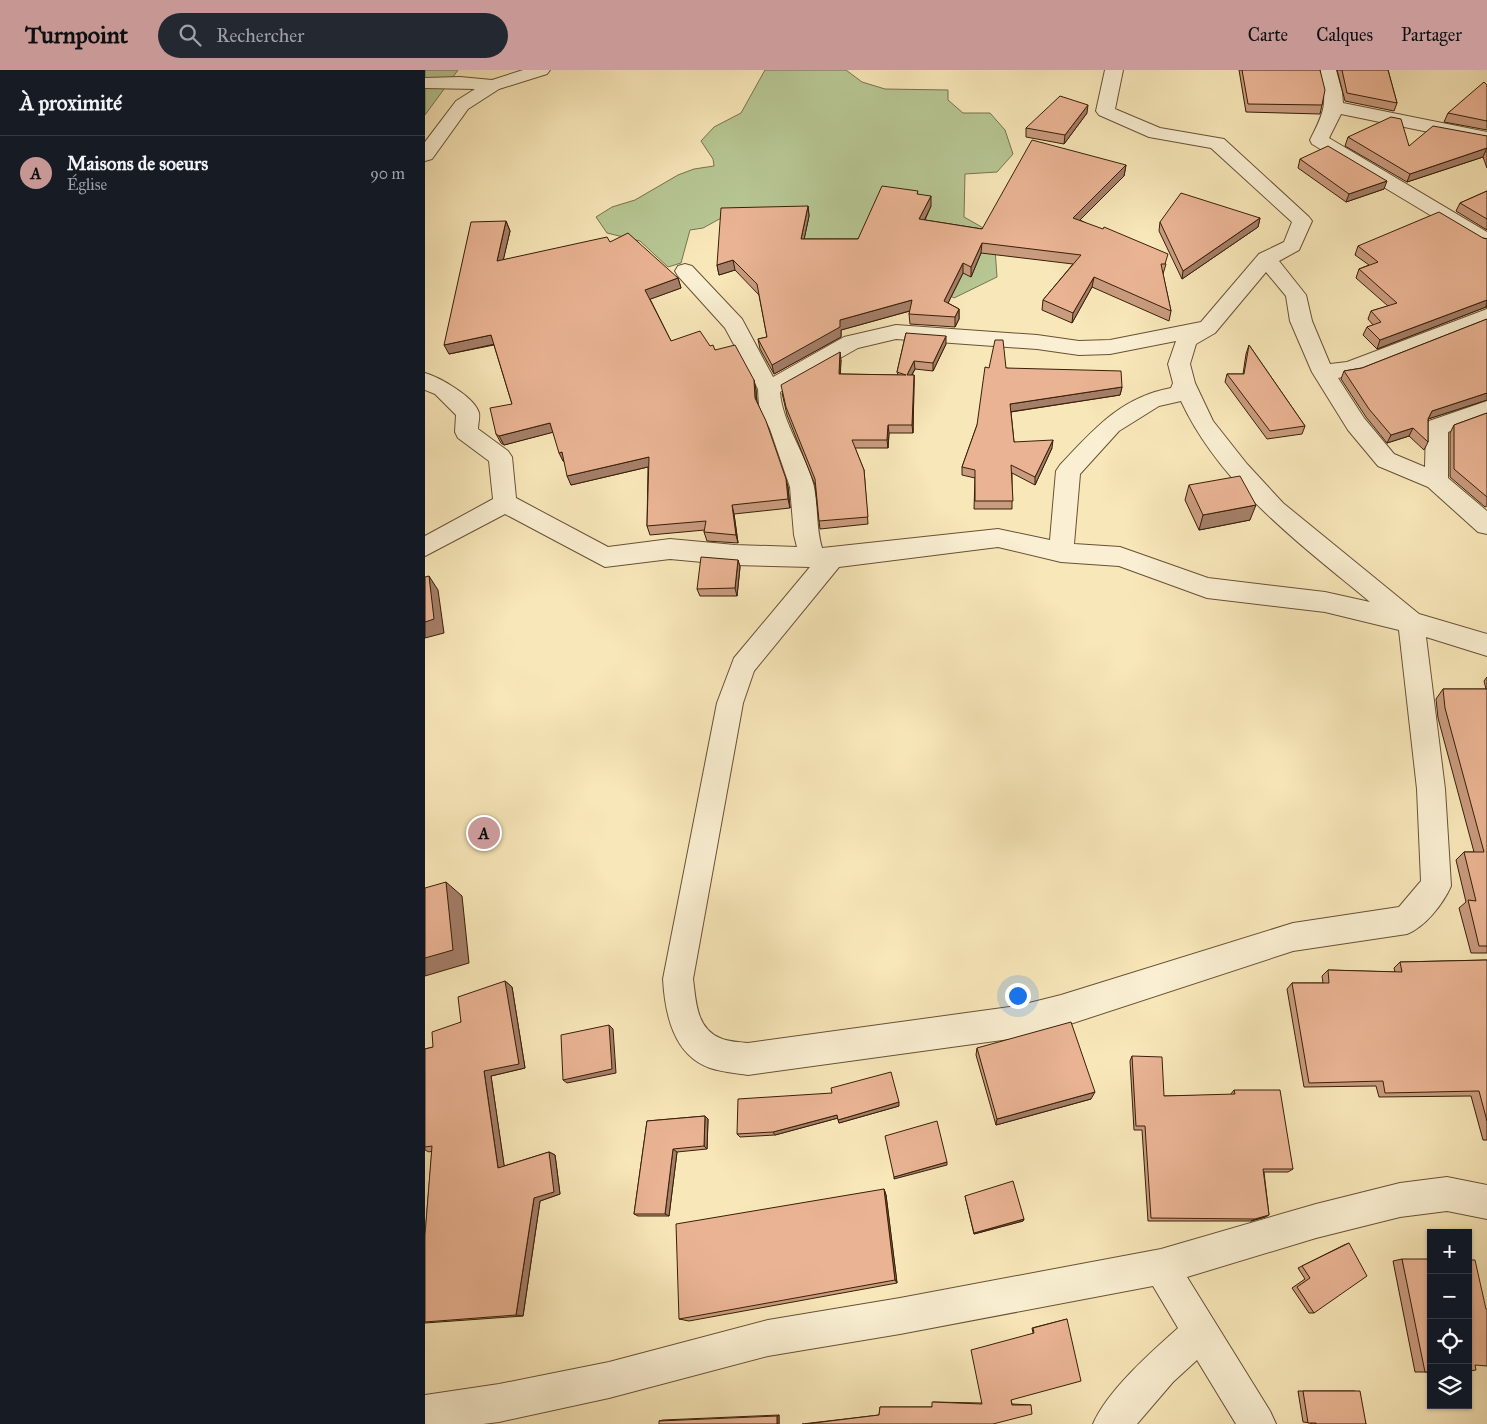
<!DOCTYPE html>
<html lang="fr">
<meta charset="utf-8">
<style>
:root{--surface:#171b24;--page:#242831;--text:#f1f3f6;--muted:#9ea1a6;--line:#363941;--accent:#c59692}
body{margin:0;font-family:"IM FELL Great Primer",serif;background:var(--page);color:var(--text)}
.controls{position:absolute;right:15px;bottom:15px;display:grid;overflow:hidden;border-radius:0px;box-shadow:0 1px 4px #0004}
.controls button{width:45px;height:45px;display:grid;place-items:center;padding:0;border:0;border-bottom:1px solid var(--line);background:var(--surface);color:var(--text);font:25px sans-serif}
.you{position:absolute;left:592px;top:925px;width:18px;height:18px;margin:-12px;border:4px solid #fff;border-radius:50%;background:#1a73e8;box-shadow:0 0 0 8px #1a73e833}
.badge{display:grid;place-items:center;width:32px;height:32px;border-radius:50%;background:var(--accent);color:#111;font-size:16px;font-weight:700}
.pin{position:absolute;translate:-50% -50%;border:2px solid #fff;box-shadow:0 1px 5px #0006}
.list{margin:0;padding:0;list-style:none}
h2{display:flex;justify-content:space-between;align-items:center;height:65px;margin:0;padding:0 20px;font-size:21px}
h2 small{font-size:16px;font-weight:400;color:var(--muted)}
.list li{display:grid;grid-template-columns:32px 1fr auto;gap:15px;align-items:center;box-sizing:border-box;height:75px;padding:0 20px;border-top:1px solid var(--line)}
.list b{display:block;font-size:19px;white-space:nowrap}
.list p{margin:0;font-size:16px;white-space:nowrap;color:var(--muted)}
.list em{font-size:16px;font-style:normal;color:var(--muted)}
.icon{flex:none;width:28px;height:28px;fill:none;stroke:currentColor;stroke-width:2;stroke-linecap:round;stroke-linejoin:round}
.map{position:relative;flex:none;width:1062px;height:1354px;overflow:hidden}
header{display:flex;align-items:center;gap:30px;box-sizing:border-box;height:70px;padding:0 25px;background:var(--accent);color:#111}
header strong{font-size:24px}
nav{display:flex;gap:28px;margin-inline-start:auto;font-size:18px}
.search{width:350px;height:45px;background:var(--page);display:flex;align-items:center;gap:12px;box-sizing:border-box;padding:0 18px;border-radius:28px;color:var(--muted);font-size:19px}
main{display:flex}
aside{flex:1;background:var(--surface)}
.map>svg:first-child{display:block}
.green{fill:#b7c794;stroke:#78734e}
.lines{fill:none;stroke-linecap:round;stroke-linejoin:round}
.minor-casing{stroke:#685134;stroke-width:2}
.minor{fill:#faefd2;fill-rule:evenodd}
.wall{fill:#c99b7f;stroke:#381f07}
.shaded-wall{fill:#a47e68;stroke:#381f07}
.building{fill:#eab494;stroke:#381f07}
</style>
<header>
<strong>Turnpoint</strong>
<div class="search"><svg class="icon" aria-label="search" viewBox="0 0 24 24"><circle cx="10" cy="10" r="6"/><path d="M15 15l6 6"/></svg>Rechercher</div>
<nav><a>Carte</a><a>Calques</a><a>Partager</a></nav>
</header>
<main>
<aside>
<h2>À proximité<small></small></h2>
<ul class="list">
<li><span class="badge">A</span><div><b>Maisons de soeurs</b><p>Église</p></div><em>90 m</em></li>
</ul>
</aside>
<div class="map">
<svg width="1062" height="1354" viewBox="0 0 1062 1354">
<rect width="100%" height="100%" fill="#f8e7b9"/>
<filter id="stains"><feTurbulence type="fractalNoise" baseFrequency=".004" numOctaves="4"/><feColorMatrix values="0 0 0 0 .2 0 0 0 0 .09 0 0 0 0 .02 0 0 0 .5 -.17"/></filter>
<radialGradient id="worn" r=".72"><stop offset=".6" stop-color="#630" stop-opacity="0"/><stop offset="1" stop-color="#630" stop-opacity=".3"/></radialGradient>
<g class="green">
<path d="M0,0H33L0,45Z"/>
<path d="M340,0H421L437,12L460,19L523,20V30L538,43H565L580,60L588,84L572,102L540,104L539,147L569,164L572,207L529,228L511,218L356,174L311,140L278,158L265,160L256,193L243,197L215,171L182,163L171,147L187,137L210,130L253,105L269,99L289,96L288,89L276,71L289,57L316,43Z"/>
</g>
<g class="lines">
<g class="minor-casing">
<g id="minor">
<path d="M98,0H125L122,4L74,19L43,39L7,89L0,91V72L31,31L50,19L0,18V8L35,7L67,10Z"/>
<path d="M680,0H698L690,39L735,58L799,69L884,147L887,151L874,180L854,191L881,225L887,251L905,294L922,292L1062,239V254L933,304L913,308L939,348L969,384L1000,397L1001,357L1004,351L1062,331V348L1023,362V408L1062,441V464L1053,462L1003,417L953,396L923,360L887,302L865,251L861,226L841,202L790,263L771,274L765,294L770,313L788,351L822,394L858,433L994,544L1062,564V586L1001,567L1020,719L1026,816C1018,834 1000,857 982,864L868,881L636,957L592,968L323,1005C311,1003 297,1002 285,998C248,985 240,943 238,909L292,633L309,588L385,497L310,495L245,489L180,497L80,444L0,486V466L68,429L64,391L33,368L30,362L31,345L10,324L0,320V303C14,307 50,327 54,343C55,347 53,354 53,359L83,381L87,387L91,428L183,477L245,469L310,475L372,477L369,465L365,417L345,359L334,336L333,319L300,258L253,206L250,201L253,196L260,194L267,196L317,249L348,307L419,267L471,255L612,265L654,271L685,270L776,252L834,184L859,172L867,152L786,78L724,67L674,45L671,41ZM471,269L612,279L654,285L685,284L751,271L743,294L748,313L746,318C696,327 668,360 635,395L631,401L625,470L573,459L397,478C391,458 393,437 389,417C382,386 357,353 355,322L433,278ZM756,331C796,416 874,473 945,532L900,522L783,508L695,477L649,474L655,404L694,361L734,336ZM573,477L636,492L694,496L782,528L900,542L974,560L992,719L996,811L974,837L868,853L636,925L592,936L323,973C315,972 303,972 295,968C271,958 271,931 268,909L318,633L329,601L414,497Z"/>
<path d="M893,0H911L917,22L918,33L1062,62V74L916,44L904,68L1062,162V177L1055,175L887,74L885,70C900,41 904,31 893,0Z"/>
<path d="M1022,1107L1062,1115V1149L1022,1141L975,1147L891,1168L762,1207L845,1341L851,1354H811L772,1290L748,1312L712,1354H668C682,1321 726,1282 753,1258L728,1216L475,1264L343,1286L184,1328L74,1352L58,1354H0V1325L74,1314L184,1292L343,1250L475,1228L736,1179L891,1134L975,1113Z"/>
</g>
</g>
<use href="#minor" class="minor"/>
</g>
<g class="wall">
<path d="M814,0H895L897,35L895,44L821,42Z"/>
<path d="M912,0H963L972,33L969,41L920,31Z"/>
<path d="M1062,15V60L1019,52L1023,43Z"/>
<path d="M662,43L639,74L601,67V58Z"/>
<path d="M1062,66V98L1058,87L982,112L920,76L923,67L984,76Z"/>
<path d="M875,89L959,119L921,132L873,98Z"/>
<path d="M701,95L699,106L655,150L741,194L738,204L746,241L744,251L667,217L647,253L617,240L618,230L648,194L556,183L546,207L538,203L523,233L534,239V249L530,257L485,254L484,244L485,241L416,260V267L349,304L335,279L333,269L342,267L334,225L310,200L294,205L292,195L383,136L384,146L379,169H433L493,124L506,136L500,150L557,159Z"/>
<path d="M1062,121V160L1031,141L1035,133Z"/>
<path d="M835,148L833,157L757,209L734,161L735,152Z"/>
<path d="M81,151L85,161L78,190L185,172L253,208L256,218L225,229L246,271L285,276L329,310L331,320L332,331L363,417L365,438L309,444L313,473L282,471L279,462L280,460L225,465L222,456L223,397L146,415L139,391H138L128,362L79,375L76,373L71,364L87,334L69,275L24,284Z"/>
<path d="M1058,168L1062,169V238L1061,237L952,279L938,265L942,257L948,255L943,249L946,241L963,236L931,208L934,199L944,195L930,185L933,176Z"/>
<path d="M1062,249V330L1003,349V372L999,380L984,366L962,373L941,347L916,309L919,301L937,298Z"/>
<path d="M481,263L521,274L508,301L490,299L487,305H489V313L488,363H464L463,378H430L439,400L443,454L395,459L390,415L362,345L357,323L416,290L415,304L473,305L472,302Z"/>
<path d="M824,275L880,356L877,364L842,369L800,312L802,304H818L821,284Z"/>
<path d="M581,298L697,317L695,325L586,342L589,372L627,378L610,415L587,403V439H549L550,408L537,405V397L552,355Z"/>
<path d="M1062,343V436L1060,437L1025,407V363L1029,355Z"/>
<path d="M764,415L825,450L774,460L760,430Z"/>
<path d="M313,490L315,497L312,526H275L272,519Z"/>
<path d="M1062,607V883H1046L1034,838L1041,832L1031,790L1039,782H1049L1013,648L1011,629L1018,619H1061L1059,611Z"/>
<path d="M1062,890V1070H1058L1046,1026L954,1027L951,1016L879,1017L862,919L867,913H898L897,906L903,900L970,902L969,898L975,892Z"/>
<path d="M80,911L87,917L100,998L66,1006L79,1096L124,1082L130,1085L135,1124L115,1131L98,1246L0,1253V1165L7,1081L4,1082L0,1080V979L8,977Z"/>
<path d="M552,978L666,1029L571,1055L551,985Z"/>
<path d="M707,986L739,1026L805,1025L809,1020L868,1099L863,1102H839L844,1145L840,1147L826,1151H723L717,1060H709L705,991Z"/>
<path d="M474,1036L414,1053L413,1048L350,1065L315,1067L312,1064Z"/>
<path d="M280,1046L283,1049L282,1079L252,1082L244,1146H213L209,1144L222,1051Z"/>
<path d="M459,1119L461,1125L472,1213L264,1251L254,1249Z"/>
<path d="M540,1126L599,1149L598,1151L549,1164Z"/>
<path d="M924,1173L889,1243H884L867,1218L880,1209L873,1198L919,1175Z"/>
<path d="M977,1189L1006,1302H990L968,1191Z"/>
<path d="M642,1249L586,1330L587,1334L606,1335L568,1354H377L454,1345L455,1337H507L508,1332L556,1333L608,1263L607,1258Z"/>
<path d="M873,1321H930L941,1354H886V1353L878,1352Z"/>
<path d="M354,1345V1354L234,1351L238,1350Z"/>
</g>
<g class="shaded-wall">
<path d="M663,35L662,43L639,74L640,65Z"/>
<path d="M1062,78L1058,87L982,112L985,104Z"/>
<path d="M701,95L699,106L647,158L648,148Z"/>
<path d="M962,111L959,119L921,132L924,124Z"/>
<path d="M506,126V136L495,159L494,149Z"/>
<path d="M383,136L384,146L377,179L376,169Z"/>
<path d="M835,148L833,157L757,209L758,201Z"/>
<path d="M81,151L85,161L76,200L72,191Z"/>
<path d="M557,173L556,183L546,207V197Z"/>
<path d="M308,190L310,200L294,205L292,195Z"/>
<path d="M538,193V203L519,241V231Z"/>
<path d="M669,207L667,217L647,253L648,243Z"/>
<path d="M253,208L256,218L223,230L220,220Z"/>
<path d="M487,230L488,240L416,260V267L349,304L347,295L415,250Z"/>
<path d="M1062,230L1061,237L952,279L955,270Z"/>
<path d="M534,239V249L530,257V247Z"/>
<path d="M66,265L70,274L24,284L19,275Z"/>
<path d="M521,266V274L508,301V293Z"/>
<path d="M415,282L416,290L415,312L414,304Z"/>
<path d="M489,291L490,299L482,313V305Z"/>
<path d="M489,305V313L488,363L487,355Z"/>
<path d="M329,310L331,320L332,337L330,328Z"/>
<path d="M697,317L695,325L584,342L585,334Z"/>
<path d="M1062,323V330L1003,349L1007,341Z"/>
<path d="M125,353L129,362L79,375L74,366Z"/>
<path d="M463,355L464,363L463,378L462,370Z"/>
<path d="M988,358L984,366L962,373L966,365Z"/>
<path d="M628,370L627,378L610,415V407Z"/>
<path d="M137,382L141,391H138L134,383Z"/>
<path d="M224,387L227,396L146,415L142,406Z"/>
<path d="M361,409L363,417L365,438L363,429Z"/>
<path d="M307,435L309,444L313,473L311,465Z"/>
<path d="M831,435L825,450L774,460L778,445Z"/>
<path d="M313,490L315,497L312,526L310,518Z"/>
<path d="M4,506L13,520L19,563L0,568V552Z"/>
<path d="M21,812L37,826L44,893L0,906V888Z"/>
<path d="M80,911L87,917L100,998L66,1006L80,1101L73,1098L59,1001Z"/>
<path d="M184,955L188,959L191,1003L142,1013L138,1010Z"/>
<path d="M670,1022L666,1029L571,1055L572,1049Z"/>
<path d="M474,1032V1036L414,1053L413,1050Z"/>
<path d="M412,1045L413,1048L350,1065L348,1062Z"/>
<path d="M280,1046L283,1049L282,1079L279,1076Z"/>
<path d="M248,1079L252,1082L244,1146L240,1144Z"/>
<path d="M124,1082L130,1085L135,1124L115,1131L98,1246L91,1245L109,1128Z"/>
<path d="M522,1092V1095L469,1109V1107Z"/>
<path d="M459,1119L461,1125L472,1213L470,1210Z"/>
<path d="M844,1145L840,1147L826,1151L830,1149Z"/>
<path d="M599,1149L598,1151L549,1164V1163Z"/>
<path d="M354,1345V1354H352V1346Z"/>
</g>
<g class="building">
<path d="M817,0H895L900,20L897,35L823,34Z"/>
<path d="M917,0H963L972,33L922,23Z"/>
<path d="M1059,12L1062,15V51L1023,43Z"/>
<path d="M635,26L663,35L640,65L601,58Z"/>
<path d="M966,47L976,49L984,76L1008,56L1062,66V79V78L985,104L923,67Z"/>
<path d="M607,70L701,95L648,148L678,159L679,157L743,184L740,194H736L746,241L669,207L648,243L618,230L656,185L557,173L546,197L538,193L519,231L534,239L530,247L484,244L487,230L415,250V257L347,295L333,269L342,267L332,214L308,190L292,195L296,138L383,136L376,169H433L457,116L493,121L492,124L506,126L494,149L557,159Z"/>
<path d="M903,76L962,111L924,124L875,89Z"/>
<path d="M1062,121V149L1035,133Z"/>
<path d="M756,123L835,148L758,201L735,152Z"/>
<path d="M1014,142L1058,168L1062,169V230L955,270L942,257L956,252L946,241L972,233L934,199L953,192L933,176Z"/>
<path d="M81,151L72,191L182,167L185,172L203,163L253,208L220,220L246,271L275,261L285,276L288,275L290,280L310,275L329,310L330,328L341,351L361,409L363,429L307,435L311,465L279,462L281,451L222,456L224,387L142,406L137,382L134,383L125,353L74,366L71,364L65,338L87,334L66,265L19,275L46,152Z"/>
<path d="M1062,249V323L1007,341L1003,349V372L988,358L966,365L944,339L919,301L937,298Z"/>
<path d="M481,263L521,266L508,293L489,291L482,305H489L487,355H463L462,370H427L439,400L443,447L394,451L390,409L361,337L356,315L415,282L414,304L481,305L472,302Z"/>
<path d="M570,270H578L581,298L696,301L697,317L585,334L589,372L628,370L610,407L586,395L588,431H550V400L537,397L552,355L560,297L564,298Z"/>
<path d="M824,275L880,356L845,361L802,304H819Z"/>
<path d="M1062,343V427L1029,399V355Z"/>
<path d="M815,406L831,435L778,445L764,415Z"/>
<path d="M276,487L313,490L310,518L272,519Z"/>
<path d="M4,506L9,549L0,552V507Z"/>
<path d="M1018,619H1062V876H1054L1043,830L1051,831L1039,782H1059L1020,638Z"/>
<path d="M21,812L28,880L0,888V818Z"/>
<path d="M1062,890V1051L1054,1021L960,1023L958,1011L884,1013L867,913H904L903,900L977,902L975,892Z"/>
<path d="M80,911L94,994L59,1001L73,1098L124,1082L129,1122L109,1128L91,1245L0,1252V1165L7,1076L0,1077V979L8,977L7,962L36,952L33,927Z"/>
<path d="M646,952L670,1022L572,1049L552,978Z"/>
<path d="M184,955L187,999L138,1010L136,965Z"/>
<path d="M707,986L737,987L739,1026L810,1024L809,1020H855L868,1099H838L844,1145L830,1149L726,1148L720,1056H711Z"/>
<path d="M466,1002L474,1032L413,1050L412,1045L348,1062L312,1064L313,1029L407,1023L406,1018Z"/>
<path d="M280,1046L279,1076L248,1079L240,1144H209L222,1051Z"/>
<path d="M512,1051L522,1092L469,1107L460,1066Z"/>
<path d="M588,1111L599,1149L549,1163L540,1126Z"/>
<path d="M459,1119L470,1210L254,1249L251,1154Z"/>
<path d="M924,1173L942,1206L889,1243L872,1217L885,1208L877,1196Z"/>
<path d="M977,1189H1006V1302H1000Z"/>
<path d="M1043,1190H1050L1061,1239H1062V1296L1050,1295L1051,1300L1043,1301Z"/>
<path d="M642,1249L656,1311L586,1330L587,1335H606L607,1344L568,1354H381L454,1345L455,1337H507V1332L557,1334L546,1280L609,1263L608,1258Z"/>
<path d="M878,1321H935L941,1354H891V1353H883Z"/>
<path d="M352,1346V1354H234V1351Z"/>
</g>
<rect width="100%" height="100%" filter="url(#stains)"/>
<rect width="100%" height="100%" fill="url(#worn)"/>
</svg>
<div class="controls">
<button>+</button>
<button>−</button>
<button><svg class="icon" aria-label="locate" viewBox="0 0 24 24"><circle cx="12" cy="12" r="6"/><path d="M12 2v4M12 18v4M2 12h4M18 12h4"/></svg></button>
<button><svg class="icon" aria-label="layers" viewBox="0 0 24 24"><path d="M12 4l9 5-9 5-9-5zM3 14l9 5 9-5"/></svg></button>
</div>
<div class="you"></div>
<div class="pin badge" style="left:59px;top:763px">A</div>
</div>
</main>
